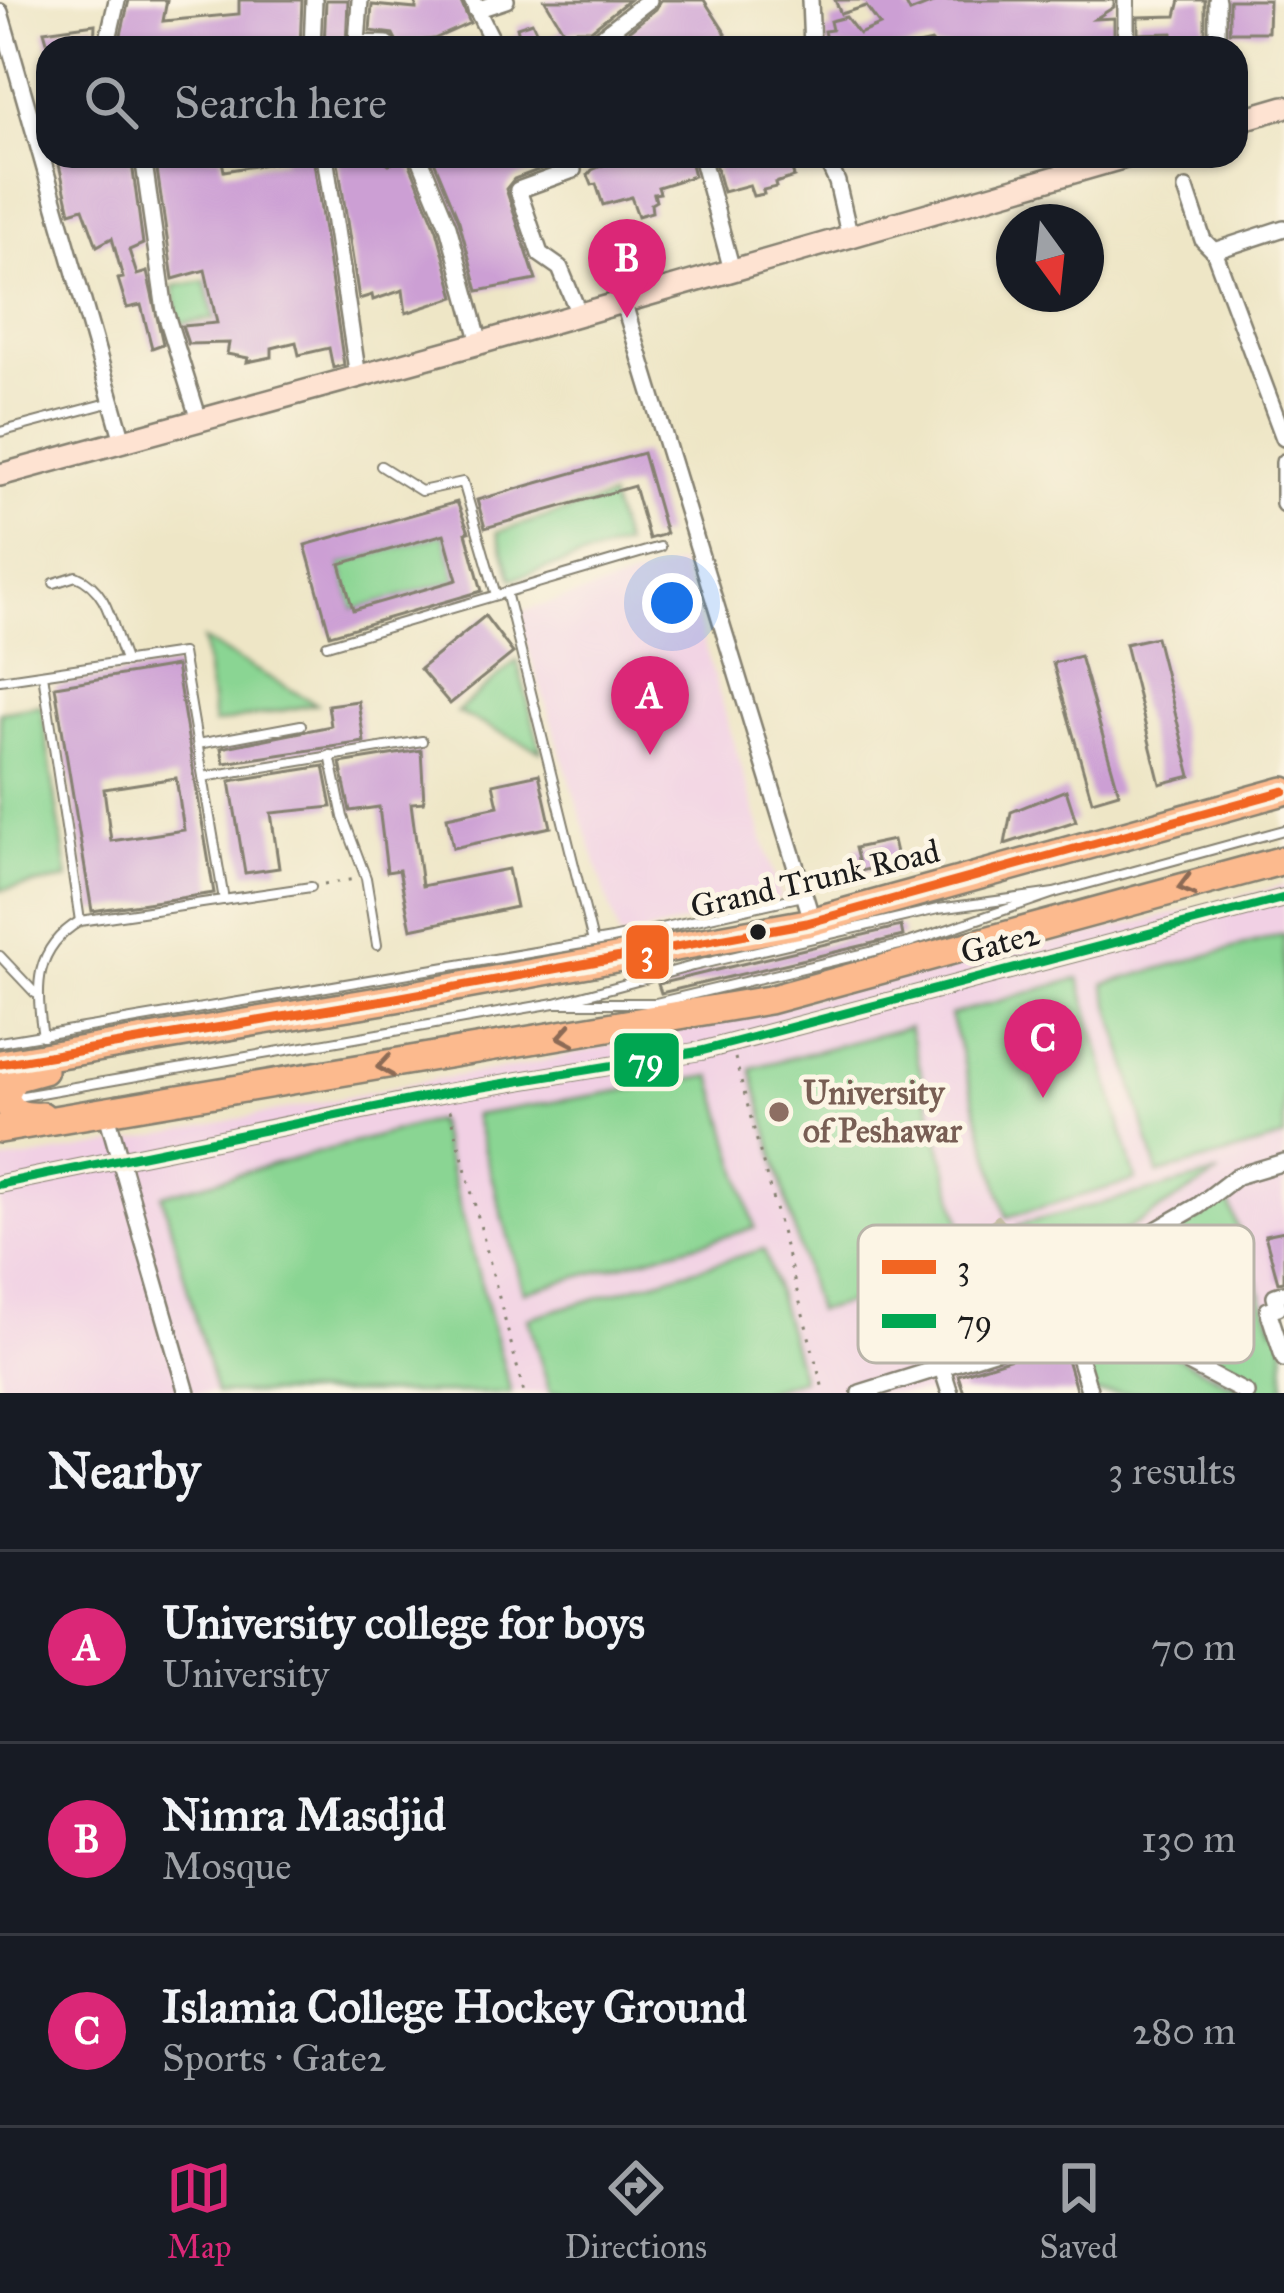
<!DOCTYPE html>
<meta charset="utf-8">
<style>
:root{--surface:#171b24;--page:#242831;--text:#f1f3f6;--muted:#9ea1a6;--line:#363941;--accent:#db2777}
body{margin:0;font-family:"IM FELL Great Primer",serif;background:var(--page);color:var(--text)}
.compass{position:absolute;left:996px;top:204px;width:108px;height:108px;border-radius:50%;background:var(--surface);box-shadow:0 3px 9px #0004;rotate:165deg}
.you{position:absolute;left:672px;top:603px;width:42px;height:42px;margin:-30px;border:9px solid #fff;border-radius:50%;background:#1a73e8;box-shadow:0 0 0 18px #1a73e833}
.badge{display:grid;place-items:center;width:78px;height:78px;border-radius:50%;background:var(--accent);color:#fff;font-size:39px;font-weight:700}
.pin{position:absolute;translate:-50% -99px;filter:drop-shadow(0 3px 6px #0008)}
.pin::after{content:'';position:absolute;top:63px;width:42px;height:36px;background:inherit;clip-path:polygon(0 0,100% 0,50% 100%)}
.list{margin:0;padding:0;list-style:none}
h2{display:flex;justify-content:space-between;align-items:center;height:156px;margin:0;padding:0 48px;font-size:51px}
h2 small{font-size:39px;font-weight:400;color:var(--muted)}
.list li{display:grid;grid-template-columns:78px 1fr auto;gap:36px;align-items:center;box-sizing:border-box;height:192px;padding:0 48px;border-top:3px solid var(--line)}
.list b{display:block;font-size:45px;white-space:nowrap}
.list p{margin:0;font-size:39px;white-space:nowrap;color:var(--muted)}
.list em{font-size:39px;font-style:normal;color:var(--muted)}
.icon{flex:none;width:66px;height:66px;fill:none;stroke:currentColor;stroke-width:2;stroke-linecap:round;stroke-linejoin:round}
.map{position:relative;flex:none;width:1284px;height:1393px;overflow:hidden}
.search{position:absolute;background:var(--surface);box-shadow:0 3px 9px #0004;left:36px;right:36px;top:36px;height:132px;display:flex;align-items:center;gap:30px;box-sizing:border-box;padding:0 42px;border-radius:36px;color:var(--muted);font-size:45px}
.sheet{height:732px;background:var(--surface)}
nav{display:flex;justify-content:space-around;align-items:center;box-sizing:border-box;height:168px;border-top:3px solid var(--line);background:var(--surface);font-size:33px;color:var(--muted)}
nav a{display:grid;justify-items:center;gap:6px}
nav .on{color:var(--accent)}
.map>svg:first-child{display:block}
.built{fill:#f1d0e4}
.green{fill:#8ad593;stroke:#537858;stroke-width:3}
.building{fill:#cc9fd4;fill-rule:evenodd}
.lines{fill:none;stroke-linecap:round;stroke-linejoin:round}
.street-tunnel{stroke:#c4bea4;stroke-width:15;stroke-dasharray:15 8;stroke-linecap:butt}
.lane-casing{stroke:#858171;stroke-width:12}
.street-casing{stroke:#858171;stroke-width:20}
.secondary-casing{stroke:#858171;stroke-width:26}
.highway-casing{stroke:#858171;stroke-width:32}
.path{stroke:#858171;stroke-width:3;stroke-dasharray:3 9;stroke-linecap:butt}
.lane{stroke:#fff;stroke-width:8}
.street{stroke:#fff;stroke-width:15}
.secondary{stroke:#fee3d2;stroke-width:21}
.highway{stroke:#fcba8e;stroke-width:27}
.bus-1-casing{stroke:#fcf5e5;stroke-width:18}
.bus-2-casing{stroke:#fcf5e5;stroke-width:18}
.bus-1{stroke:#f26522;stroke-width:9}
.bus-2{stroke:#00a651;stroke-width:9}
.oneway{stroke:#8c6b55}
.bus-dot{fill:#1c1c1c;stroke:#fcf5e5;stroke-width:4.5}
.education-dot{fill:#8d6e63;stroke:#fcf5e5;stroke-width:4.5}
.labels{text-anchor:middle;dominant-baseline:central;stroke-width:10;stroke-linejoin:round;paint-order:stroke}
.street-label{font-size:33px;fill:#1c1c1c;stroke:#fcf5e5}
.education-label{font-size:33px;font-weight:bold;fill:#785e54;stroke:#fcf5e5;text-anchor:start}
.key{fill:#fcf5e5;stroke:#b9b4a9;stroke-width:3}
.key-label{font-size:33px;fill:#1c1c1c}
.line-badge{stroke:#fcf5e5;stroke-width:4.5}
.badge-label{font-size:33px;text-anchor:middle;font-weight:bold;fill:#fff}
</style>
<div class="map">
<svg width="1284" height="1393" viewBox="0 0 1284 1393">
<rect width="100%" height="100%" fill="#fcf5e5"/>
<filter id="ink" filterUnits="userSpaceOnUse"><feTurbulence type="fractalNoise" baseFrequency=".00833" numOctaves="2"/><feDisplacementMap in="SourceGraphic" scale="24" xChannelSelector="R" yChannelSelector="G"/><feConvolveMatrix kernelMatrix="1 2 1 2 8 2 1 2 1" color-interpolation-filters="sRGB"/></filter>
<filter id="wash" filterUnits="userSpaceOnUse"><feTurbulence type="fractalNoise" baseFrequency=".004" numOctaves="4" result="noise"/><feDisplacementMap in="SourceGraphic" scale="48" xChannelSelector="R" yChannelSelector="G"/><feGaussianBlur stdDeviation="2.7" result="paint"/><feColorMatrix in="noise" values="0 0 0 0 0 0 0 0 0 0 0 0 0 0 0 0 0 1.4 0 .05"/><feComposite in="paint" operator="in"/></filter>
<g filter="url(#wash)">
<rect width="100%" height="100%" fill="#eee6c6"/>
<g class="built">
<path d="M680,564L781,898L620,939L517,613Z"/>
<path d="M1284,885V1393H0V1162L114,1144L436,1079L517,1067L1145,921Z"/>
</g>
<g class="green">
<path d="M205,281L214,319L178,324L174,286Z"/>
<path d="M610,498L624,545L512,579L497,532Z"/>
<path d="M444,534L457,580L353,610L340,564Z"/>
<path d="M203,640L316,704L214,724Z"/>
<path d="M517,660L541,751L457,712Z"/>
<path d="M41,705L68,879L0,890V712Z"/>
<path d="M1284,934V1138L1158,1174L1104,984Z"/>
<path d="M1079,978L1136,1180L1007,1217L950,1015Z"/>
<path d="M909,1027L973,1270L816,1311L751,1068Z"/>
<path d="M712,1076L755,1228L524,1292L474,1115Z"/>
<path d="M436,1120L511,1393H216L162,1195Z"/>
<path d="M1220,1173L1057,1272L1018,1225Z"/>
<path d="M1228,1200L1273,1328L1284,1293V1393H1252L1083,1290Z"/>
<path d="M764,1249L802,1379L755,1393H550L528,1318Z"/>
<path d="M1066,1298L1246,1393H1092Z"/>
</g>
<g id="blocks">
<g class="building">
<path d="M129,0H167L163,21L239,14V0H302L300,48L226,42L227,48H175L174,45L118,48Z"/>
<path d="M326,0H348L346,48H324Z"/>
<path d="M416,0H460L470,23L434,39L409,42L408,48H400L393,34L370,31L372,5L416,9Z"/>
<path d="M545,0H629L591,30H576L561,38L555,48H508L506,42L519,35L517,27L532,22L542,43L563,30Z"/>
<path d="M661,0H704L726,34L709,48H607L656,9Z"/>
<path d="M835,0H904L910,12L940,0H1114V7L1095,19L1114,18V43L1110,48H1045V43L1016,48H935L932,42L905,48H828L824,31L832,30L830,21L846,17L859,34L880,25L866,6L841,14Z"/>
<path d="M1180,0H1205V48H1173L1172,33L1138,34V17L1176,16Z"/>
<path d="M1229,0H1269L1268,32H1229Z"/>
<path d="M95,24L94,48H49L44,31Z"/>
<path d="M57,156H131L143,244L129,250L137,275L147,272L163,344L152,348L141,305L127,308L118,279L123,278L112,238L97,246L83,208L70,212Z"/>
<path d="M155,156H221L224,171L284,161L283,156H313L344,365L333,368L329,348L299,355L296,342L272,348V357L247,362L248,358L227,354L229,343L188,344L182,326L217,323L205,270L173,279Z"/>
<path d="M337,156H379L389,164L407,157L437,230L455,297L406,313L403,290L373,300L372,295L359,299Z"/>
<path d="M432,156H555L557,163L514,179L506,189L536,280L478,291L459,221Z"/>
<path d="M616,156H689L694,176L658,187L660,193L654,194L656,201L651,204L652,212L638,216L631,197L603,205L596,184L592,185L588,175L592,170L617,159Z"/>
<path d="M713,156H789L794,177L775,183L776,187L763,190L764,194L753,196L749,185L723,192Z"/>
<path d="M643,453L666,534L649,539L634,486L485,528L477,500Z"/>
<path d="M457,502L469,532L466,533L482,591L330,635L305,545ZM444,534L457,580L353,610L340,564Z"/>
<path d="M485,616L513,653L450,704L420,669Z"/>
<path d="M1156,637L1191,776L1160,784L1125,644Z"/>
<path d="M1080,656L1119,793L1092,801L1053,663Z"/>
<path d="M176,666L214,893L92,911L55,686ZM176,778L184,830L111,841L104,789Z"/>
<path d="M358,701L364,742L224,763L221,748L331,726L328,705Z"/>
<path d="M421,750L424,802L411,803L422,886L508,869L516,907L411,929L399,870L387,872L379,807L350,811L340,763Z"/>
<path d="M324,766L332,807L271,813L279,868L245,873L230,781Z"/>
<path d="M539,774L551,827L453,848L447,817L498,806L493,784Z"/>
<path d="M1066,790L1076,821L1005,844L1011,812Z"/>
<path d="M893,840L898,862L861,871L855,848Z"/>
<path d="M901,926L903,936L661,993L658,984Z"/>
<path d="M1284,1231V1281L1278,1282L1265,1235Z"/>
<path d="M1062,1342L1077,1393H964L958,1375Z"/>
</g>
</g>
</g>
<g filter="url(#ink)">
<use href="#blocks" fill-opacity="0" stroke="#858171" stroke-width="3"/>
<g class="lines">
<path class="street-tunnel" d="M992,1219L1051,1291"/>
<g class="lane-casing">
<g id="lane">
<path d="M0,432L112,402"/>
<path d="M381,466L421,491L463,482L496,595"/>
<path d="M54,583L76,576C111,590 112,631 126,662"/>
<path d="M506,592L593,942"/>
<path d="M327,645L660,547"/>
<path d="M43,674L80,921"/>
<path d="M0,680L182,653L224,900"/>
<path d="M198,744L301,725"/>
<path d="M330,755L343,817L366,878L377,945"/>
<path d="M203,777L422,741"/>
<path d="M1054,893L938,909L693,966L555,1003H656L908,943L1054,893L1284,830"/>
<path d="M0,956L35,993"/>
<path d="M43,1036C35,988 34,948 80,921L311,887"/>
<path d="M0,1042L612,939L803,896"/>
<path d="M23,1096L555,1003"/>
</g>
</g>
<g class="street-casing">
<g id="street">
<path d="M360,0L357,43L387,44L388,48"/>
<path d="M472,0L496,48"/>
<path d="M810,0L812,48"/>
<path d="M476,10L506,0"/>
<path d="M0,12L123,441"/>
<path d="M106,48L117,0"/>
<path d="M312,48L314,0"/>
<path d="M567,48L577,42H595L649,0"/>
<path d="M1126,48V0"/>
<path d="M1217,48V0"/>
<path d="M143,156L165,311L199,420"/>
<path d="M325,156L358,377"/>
<path d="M419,156L448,226L480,343"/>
<path d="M567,156L573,170L518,190L540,254L560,268L579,314"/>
<path d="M701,156L732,270"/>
<path d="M825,156L837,182L850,238"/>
<path d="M1186,189L1203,240L1214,251L1284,438"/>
<path d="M1214,251L1284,228"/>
<path d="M623,301L812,920"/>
<path d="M1284,462V504"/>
<path d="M106,1111L187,1393"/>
<path d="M0,1184L446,1093L701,1051L1284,898"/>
<path d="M1052,1292L1246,1393"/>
<path d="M1284,1293L1275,1296L1278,1307L1268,1310L1284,1359"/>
<path d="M942,1368L950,1393"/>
<path d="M860,1393L1070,1327"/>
<path d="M1090,1393L1070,1327L1051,1291L1198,1206L1237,1176L1284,1162"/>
</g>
</g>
<g class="secondary-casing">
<g id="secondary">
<path d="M1236,121L1284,107"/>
<path d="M0,475L480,343L1129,156"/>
</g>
</g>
<g class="highway-casing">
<g id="highway">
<path d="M0,1064L396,998L807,923L1284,791"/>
<path d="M42,1116C24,1117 9,1115 5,1095L14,1078L43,1070"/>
<path d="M0,1129L769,1000L1284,860"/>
</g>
</g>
<g class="path">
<path d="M324,884L356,879"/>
<path d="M735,1058L824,1393"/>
<path d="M450,1110L524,1393"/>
</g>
<use href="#lane" class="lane"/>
<use href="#street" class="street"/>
<use href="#secondary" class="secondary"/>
<use href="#highway" class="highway"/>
<g class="bus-1-casing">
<path id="bus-1" d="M0,1064L396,998L807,923L1284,791"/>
</g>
<g class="bus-2-casing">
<path id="bus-2" d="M0,1184L446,1093L701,1051L1284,898"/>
</g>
<use href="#bus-1" class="bus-1"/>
<use href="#bus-2" class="bus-2"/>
</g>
<defs><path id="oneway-chevron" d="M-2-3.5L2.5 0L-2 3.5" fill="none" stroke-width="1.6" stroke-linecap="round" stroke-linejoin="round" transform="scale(3)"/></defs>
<g class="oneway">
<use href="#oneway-chevron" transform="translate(1186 886) rotate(165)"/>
<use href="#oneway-chevron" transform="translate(566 1036) rotate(170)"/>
<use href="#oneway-chevron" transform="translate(385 1066) rotate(171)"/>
</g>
</g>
<circle class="bus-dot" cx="758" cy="932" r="10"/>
<circle class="education-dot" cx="779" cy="1112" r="12"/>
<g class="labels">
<g class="street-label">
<text transform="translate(815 879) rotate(-13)">Grand Trunk Road</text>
<text transform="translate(1000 943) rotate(-15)">Gate2</text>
</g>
<g class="education-label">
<text x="803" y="1093">University<tspan x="803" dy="38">of Peshawar</tspan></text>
</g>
</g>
<rect x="858" y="1225" width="396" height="138" rx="18" class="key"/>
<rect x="882" y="1260" width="54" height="14" fill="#f26522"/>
<rect x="882" y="1314" width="54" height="14" fill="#00a651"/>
<g class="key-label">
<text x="957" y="1279">3</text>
<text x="957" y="1333">79</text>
</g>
<g class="line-badge">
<rect x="624" y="923" width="47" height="58" rx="12" fill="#f26522"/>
<rect x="612" y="1031" width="69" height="58" rx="12" fill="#00a651"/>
</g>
<g class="badge-label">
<text x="647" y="964">3</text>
<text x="646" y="1072">79</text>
</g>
</svg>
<svg class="compass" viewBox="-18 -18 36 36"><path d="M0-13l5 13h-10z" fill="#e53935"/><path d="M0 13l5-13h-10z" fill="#9ea1a6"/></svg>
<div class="you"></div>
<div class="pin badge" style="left:650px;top:755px">A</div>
<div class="pin badge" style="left:627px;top:318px">B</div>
<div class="pin badge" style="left:1043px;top:1098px">C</div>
<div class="search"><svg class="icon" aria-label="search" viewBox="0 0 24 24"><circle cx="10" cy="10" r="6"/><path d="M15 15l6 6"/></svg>Search here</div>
</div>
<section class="sheet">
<h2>Nearby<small>3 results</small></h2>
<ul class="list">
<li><span class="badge">A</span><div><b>University college for boys</b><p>University</p></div><em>70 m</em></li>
<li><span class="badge">B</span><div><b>Nimra Masdjid</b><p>Mosque</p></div><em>130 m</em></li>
<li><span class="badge">C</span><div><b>Islamia College Hockey Ground</b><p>Sports · Gate2</p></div><em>280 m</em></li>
</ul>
</section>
<nav>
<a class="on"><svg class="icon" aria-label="map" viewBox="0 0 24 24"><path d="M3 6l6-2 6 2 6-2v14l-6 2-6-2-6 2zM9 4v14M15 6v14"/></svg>Map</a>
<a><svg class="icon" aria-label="directions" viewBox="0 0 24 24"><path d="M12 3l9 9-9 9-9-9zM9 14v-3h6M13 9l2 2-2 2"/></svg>Directions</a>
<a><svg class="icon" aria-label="saved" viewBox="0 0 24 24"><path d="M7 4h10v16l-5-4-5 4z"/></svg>Saved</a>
</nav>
